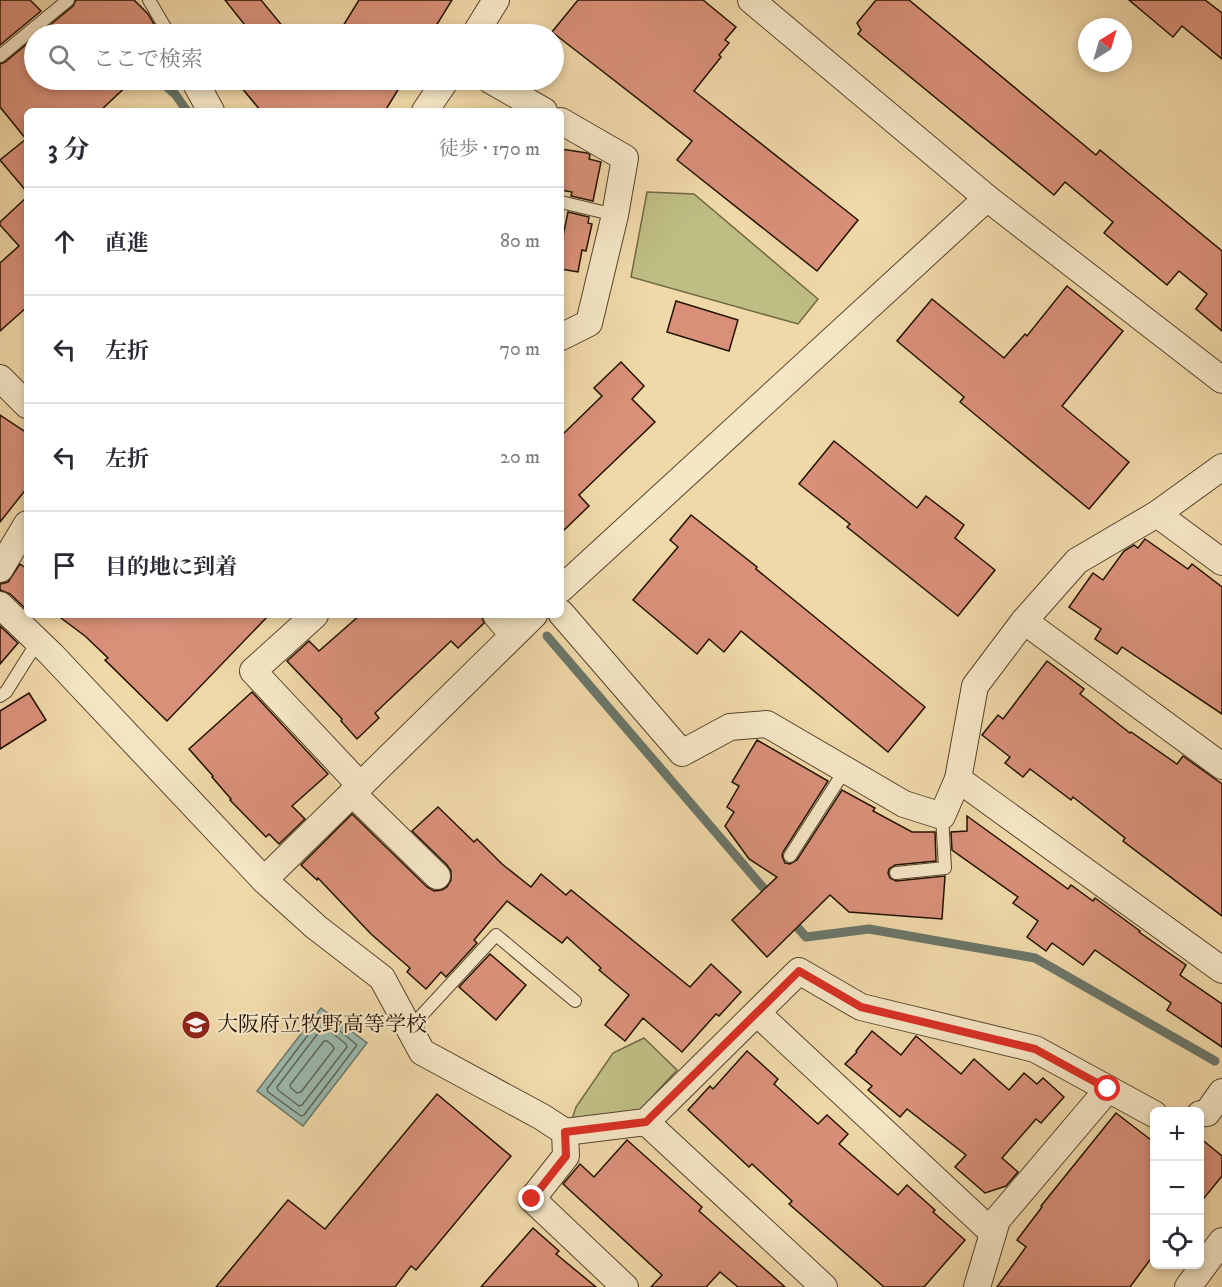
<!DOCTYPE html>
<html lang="ja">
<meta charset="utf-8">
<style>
:root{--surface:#fff;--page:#f2f2f3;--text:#2b2b33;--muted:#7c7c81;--line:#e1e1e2}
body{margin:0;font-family:"IM FELL DW Pica","Noto Serif JP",serif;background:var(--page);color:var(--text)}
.controls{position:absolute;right:18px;bottom:18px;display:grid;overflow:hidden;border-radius:9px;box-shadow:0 3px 9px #0003}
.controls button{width:54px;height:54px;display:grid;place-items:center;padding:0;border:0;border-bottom:2px solid var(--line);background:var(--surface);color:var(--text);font:30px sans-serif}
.compass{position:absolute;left:1078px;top:18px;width:54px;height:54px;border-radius:50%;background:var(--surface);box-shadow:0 3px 9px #0003;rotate:37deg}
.stop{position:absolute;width:18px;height:18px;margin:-14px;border:4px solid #d93025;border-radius:50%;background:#fff}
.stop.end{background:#d93025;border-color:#fff;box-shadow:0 2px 6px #0008}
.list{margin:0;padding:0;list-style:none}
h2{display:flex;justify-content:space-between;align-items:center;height:78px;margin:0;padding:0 24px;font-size:26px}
h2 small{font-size:20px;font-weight:400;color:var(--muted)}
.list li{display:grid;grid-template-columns:39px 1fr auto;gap:18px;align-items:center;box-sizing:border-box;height:108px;padding:0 24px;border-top:2px solid var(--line)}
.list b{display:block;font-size:22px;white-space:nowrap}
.list em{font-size:20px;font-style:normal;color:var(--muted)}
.icon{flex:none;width:33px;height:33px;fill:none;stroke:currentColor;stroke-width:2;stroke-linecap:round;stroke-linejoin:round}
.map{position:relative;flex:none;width:1222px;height:1287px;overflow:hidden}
.search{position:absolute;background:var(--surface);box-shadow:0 3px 9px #0003;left:24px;top:24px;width:540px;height:66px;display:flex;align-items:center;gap:15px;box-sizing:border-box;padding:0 21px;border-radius:33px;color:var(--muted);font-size:22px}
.panel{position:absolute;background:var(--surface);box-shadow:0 3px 9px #0003;left:24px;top:108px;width:540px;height:510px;border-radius:9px}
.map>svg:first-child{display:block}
.green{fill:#bebd84;stroke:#706843;stroke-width:1.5}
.water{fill:#9bb9ae;stroke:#6b7669;stroke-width:1.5}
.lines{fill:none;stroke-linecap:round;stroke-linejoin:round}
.shore{stroke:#5e6658;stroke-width:1.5}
.stream{stroke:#6b7669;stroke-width:9}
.building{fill:#d99079;stroke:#221202;stroke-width:1.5}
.service-casing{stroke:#56442c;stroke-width:14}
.minor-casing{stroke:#56442c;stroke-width:28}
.service{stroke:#f5e6c6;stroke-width:12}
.minor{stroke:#f5e6c6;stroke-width:26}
.route{stroke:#d93025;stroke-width:8}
.labels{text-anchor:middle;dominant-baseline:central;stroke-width:4.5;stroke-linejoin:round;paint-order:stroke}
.poi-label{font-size:21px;fill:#221202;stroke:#f5e6c6;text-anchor:start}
</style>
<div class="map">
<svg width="1222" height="1287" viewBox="0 0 1222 1287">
<rect width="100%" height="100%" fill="#f0d8a8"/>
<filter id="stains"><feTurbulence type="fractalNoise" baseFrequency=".00333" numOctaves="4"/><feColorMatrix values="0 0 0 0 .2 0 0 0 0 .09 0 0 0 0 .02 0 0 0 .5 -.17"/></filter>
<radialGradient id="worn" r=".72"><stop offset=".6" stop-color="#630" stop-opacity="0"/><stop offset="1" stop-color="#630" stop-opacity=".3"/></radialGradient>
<g class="green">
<path d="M647,192L694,194L818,299L798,324L631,277Z"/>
<path d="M644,1038L677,1070L640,1110L572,1119L576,1107L613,1053Z"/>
</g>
<path class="water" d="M321,1008L367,1043L303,1126L257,1091Z"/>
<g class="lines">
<g class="shore">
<path d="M321,1018H324L357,1045L304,1115L301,1116L268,1092L267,1089Z"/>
<path d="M322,1028H326L346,1044L347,1047L302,1105L299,1106L278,1090L277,1087Z"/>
<path d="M324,1041H327L333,1046L334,1049L301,1092L297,1093L291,1088L290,1085Z"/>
</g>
<g class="stream">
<path d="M159,80L175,94L187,111"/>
<path d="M547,636L772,898"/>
<path d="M791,920L806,937L869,929L1035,958L1215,1061"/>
</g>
</g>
<g class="building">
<path d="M0,0H30L41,11L0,45Z"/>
<path d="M76,0H134L148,14L160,34H39L73,6Z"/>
<path d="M225,0H261L289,34H252Z"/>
<path d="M359,0H452L431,34H338Z"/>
<path d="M578,0H703L736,27L725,40L729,43L719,55L721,57L694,91L858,220L817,271L677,160L692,141L552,32Z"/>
<path d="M876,0H909L1096,155L1100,150L1222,251V331L1196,309L1207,294L1179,271L1167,285L1104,233L1113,222L1065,182L1054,195L858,34L861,30L857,23Z"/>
<path d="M1129,0H1205L1222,13V59L1182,26L1173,37Z"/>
<path d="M34,38V80H133L100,111H27V192L0,160L26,139L0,107V64L5,62Z"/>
<path d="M235,80H404L385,111H261Z"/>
<path d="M561,149L587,153L590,155L589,159L601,162L593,201L571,196L572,192L561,190Z"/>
<path d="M27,197V307L0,331V263L19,246L0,225V222Z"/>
<path d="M568,212L589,217L588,223L592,224L586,251L582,250L578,272L561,269V246Z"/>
<path d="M1067,286L1123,331L1062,406L1129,462L1089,509L960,402L964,397L897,341L932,299L1004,358L1025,334L1027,336Z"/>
<path d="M676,301L738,320L729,351L667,332Z"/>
<path d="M621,362L644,386L632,399L655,422L579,495L589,506L561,533V436L602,396L594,388Z"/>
<path d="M0,415L27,433V488L0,522Z"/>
<path d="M834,441L917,508L926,496L964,525L955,538L995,570L958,616L847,527L850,524L799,484Z"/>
<path d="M691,515L757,567L756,569L925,707L888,752L741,631L724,652L709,639L697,654L633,600L678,547L670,540Z"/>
<path d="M1145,539L1188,569L1192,564L1222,587V714L1122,647L1117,654L1095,639L1101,629L1069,607L1093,573L1103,580L1124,551L1134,545L1138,548Z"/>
<path d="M20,564L27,569V610L10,594L0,590V584L8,582Z"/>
<path d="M57,615H269L167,721L105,660L108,658L85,636Z"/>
<path d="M360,615H481L484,623L458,648L451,641L375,713L379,718L357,739L341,721L342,719L287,661L309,641L319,651Z"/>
<path d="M0,626L18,643L0,664Z"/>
<path d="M1047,661L1084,689L1080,694L1130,733L1131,732L1177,764L1183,756L1222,784V916L1123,841L1125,838L1073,797L1071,800L1030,769L1023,777L1005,763L1010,757L982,735L998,715L1003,719Z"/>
<path d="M252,692L328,774L292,806L305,819L279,844L269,834L266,837L230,800L231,799L212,777L213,776L189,749Z"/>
<path d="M29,693L46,720L0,749V711Z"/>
<path d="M757,740L828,781L783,852L782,856L785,863L790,864L797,860L842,790L875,808L873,811L912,832H935L936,861L895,865L889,869L888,873L890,878L896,881L945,876L942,919L849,912L830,895L767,957L732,920L777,877L749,859L725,826L734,812L727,807L739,786L732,782Z"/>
<path d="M438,807L474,842L477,839L502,864L531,887L541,874L566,895L571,890L690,987L711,964L741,992L719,1016L716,1014L682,1052L643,1018L625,1041L605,1025L629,995L599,970L601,968L567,937L562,943L507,901L474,940L477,943L446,977L441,972L426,989L407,972L410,968L371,934L318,878L317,880L301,865L352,814L427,887L434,891L442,890L447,887L451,880V871L447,865L412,831Z"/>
<path d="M967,816L1068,889L1071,885L1093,901L1095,898L1140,931L1139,932L1186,965L1180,975L1222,1004V1047L1167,1010L1171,1003L1095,950L1083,965L1052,943L1046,951L1027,937L1038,921L1013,903L1018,897L952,850L951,832L967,831Z"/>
<path d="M490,954L526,985L496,1020L459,987Z"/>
<path d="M872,1031L901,1055L916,1036L961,1074L974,1059L1009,1090L1024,1073L1037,1084L1043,1078L1064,1097L1041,1123L1036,1119L1002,1158L1018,1172L1006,1186L985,1193L955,1167L966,1155L907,1109L900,1117L868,1090L872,1086L845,1064L857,1052L856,1051Z"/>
<path d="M747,1051L778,1079L774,1084L818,1124L827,1115L848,1134L839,1144L898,1195L907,1185L935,1210L933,1212L965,1240L924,1287H884L789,1204L792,1201L752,1164L749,1167L688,1110L710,1086L713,1089Z"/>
<path d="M437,1094L511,1156L416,1270L411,1266L395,1287H216L288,1200L325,1229Z"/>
<path d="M1116,1113L1155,1143V1253L1130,1287H997L1026,1247L1017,1240L1042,1207L1041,1206Z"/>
<path d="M1200,1138L1222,1156V1176L1200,1203Z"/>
<path d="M627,1140L702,1207L699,1211L785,1287H738L720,1272L706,1287H651L662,1275L563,1184L580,1164L594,1177Z"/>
<path d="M533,1228L559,1251L556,1254L596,1287H481Z"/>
</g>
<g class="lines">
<g class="service-casing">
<g id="service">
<path d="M149,0L169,34"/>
<path d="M0,56L68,0"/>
<path d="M561,202L615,215"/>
<path d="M0,696L6,692L38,641"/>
<path d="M790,856L845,770"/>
<path d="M896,873L945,868L942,816"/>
<path d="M409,1029L496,935L575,1001"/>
</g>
</g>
<g class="minor-casing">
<g id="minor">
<path d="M751,0L987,198L1222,380"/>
<path d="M475,34L496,0"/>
<path d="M194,80L211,111"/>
<path d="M490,80L544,111"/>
<path d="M425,111L446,80"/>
<path d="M561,121L625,158L615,215L589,323L561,337"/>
<path d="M0,378L27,405"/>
<path d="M1157,514L1222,562"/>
<path d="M0,569L27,524"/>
<path d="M561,589L987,198"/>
<path d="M0,605L51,654L264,880L534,615"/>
<path d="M561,613L682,753L730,727L767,724L904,804L942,816L958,779L975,686L1024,621L1077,561L1157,514L1222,467"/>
<path d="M315,615L253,671L360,785"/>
<path d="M496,615L513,635"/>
<path d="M1024,621L1222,766"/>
<path d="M958,779L1222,970"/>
<path d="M352,793L437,876"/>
<path d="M264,880L316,927L382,978L422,1052L542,1117L565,1132L566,1156L532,1199L625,1287"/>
<path d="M757,1013L993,1233"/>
<path d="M1200,1114L1207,1113L1222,1092"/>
<path d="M646,1122L824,1287"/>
<path d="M565,1132L646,1122L799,971L861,1007L1035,1049L1154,1114"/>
<path d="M977,1287L997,1220L1108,1089"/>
<path d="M1188,1287L1222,1241"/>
</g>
</g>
<use href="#service" class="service"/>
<use href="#minor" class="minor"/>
</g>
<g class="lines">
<path class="route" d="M532,1199L566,1156L565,1132L646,1122L799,971L861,1007L1035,1049L1108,1089"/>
</g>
<defs>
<g id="school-disc" transform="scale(1.5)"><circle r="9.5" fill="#8f2418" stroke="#f5e6c6"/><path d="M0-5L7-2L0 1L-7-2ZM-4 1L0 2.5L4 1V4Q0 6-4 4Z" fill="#fff"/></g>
</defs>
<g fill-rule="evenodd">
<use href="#school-disc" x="196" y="1025"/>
</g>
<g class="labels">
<g class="poi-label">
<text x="217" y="1025">大阪府立牧野高等学校</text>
</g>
</g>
<rect width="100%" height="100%" filter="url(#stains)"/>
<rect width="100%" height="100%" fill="url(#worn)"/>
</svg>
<div class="controls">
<button>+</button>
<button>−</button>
<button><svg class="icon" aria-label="locate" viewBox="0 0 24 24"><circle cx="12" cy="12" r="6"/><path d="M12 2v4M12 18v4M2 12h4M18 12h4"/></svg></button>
</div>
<svg class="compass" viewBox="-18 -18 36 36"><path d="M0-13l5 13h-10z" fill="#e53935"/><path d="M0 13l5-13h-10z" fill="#7c7c81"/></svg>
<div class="stop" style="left:1108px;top:1089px"></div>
<div class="stop end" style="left:532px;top:1199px"></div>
<div class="search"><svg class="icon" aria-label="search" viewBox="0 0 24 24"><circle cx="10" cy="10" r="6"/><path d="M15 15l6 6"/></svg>ここで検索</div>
<section class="panel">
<h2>3 分<small>徒歩 · 170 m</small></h2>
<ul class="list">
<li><svg class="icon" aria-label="ahead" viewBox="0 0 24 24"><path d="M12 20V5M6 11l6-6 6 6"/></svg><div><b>直進</b></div><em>80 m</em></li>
<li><svg class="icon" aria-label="left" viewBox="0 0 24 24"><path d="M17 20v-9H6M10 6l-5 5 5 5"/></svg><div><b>左折</b></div><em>70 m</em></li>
<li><svg class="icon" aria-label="left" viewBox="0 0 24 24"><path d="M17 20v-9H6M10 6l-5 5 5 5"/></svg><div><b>左折</b></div><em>20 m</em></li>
<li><svg class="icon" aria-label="arrive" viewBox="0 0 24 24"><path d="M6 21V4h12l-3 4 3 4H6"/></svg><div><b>目的地に到着</b></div></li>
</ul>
</section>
</div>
